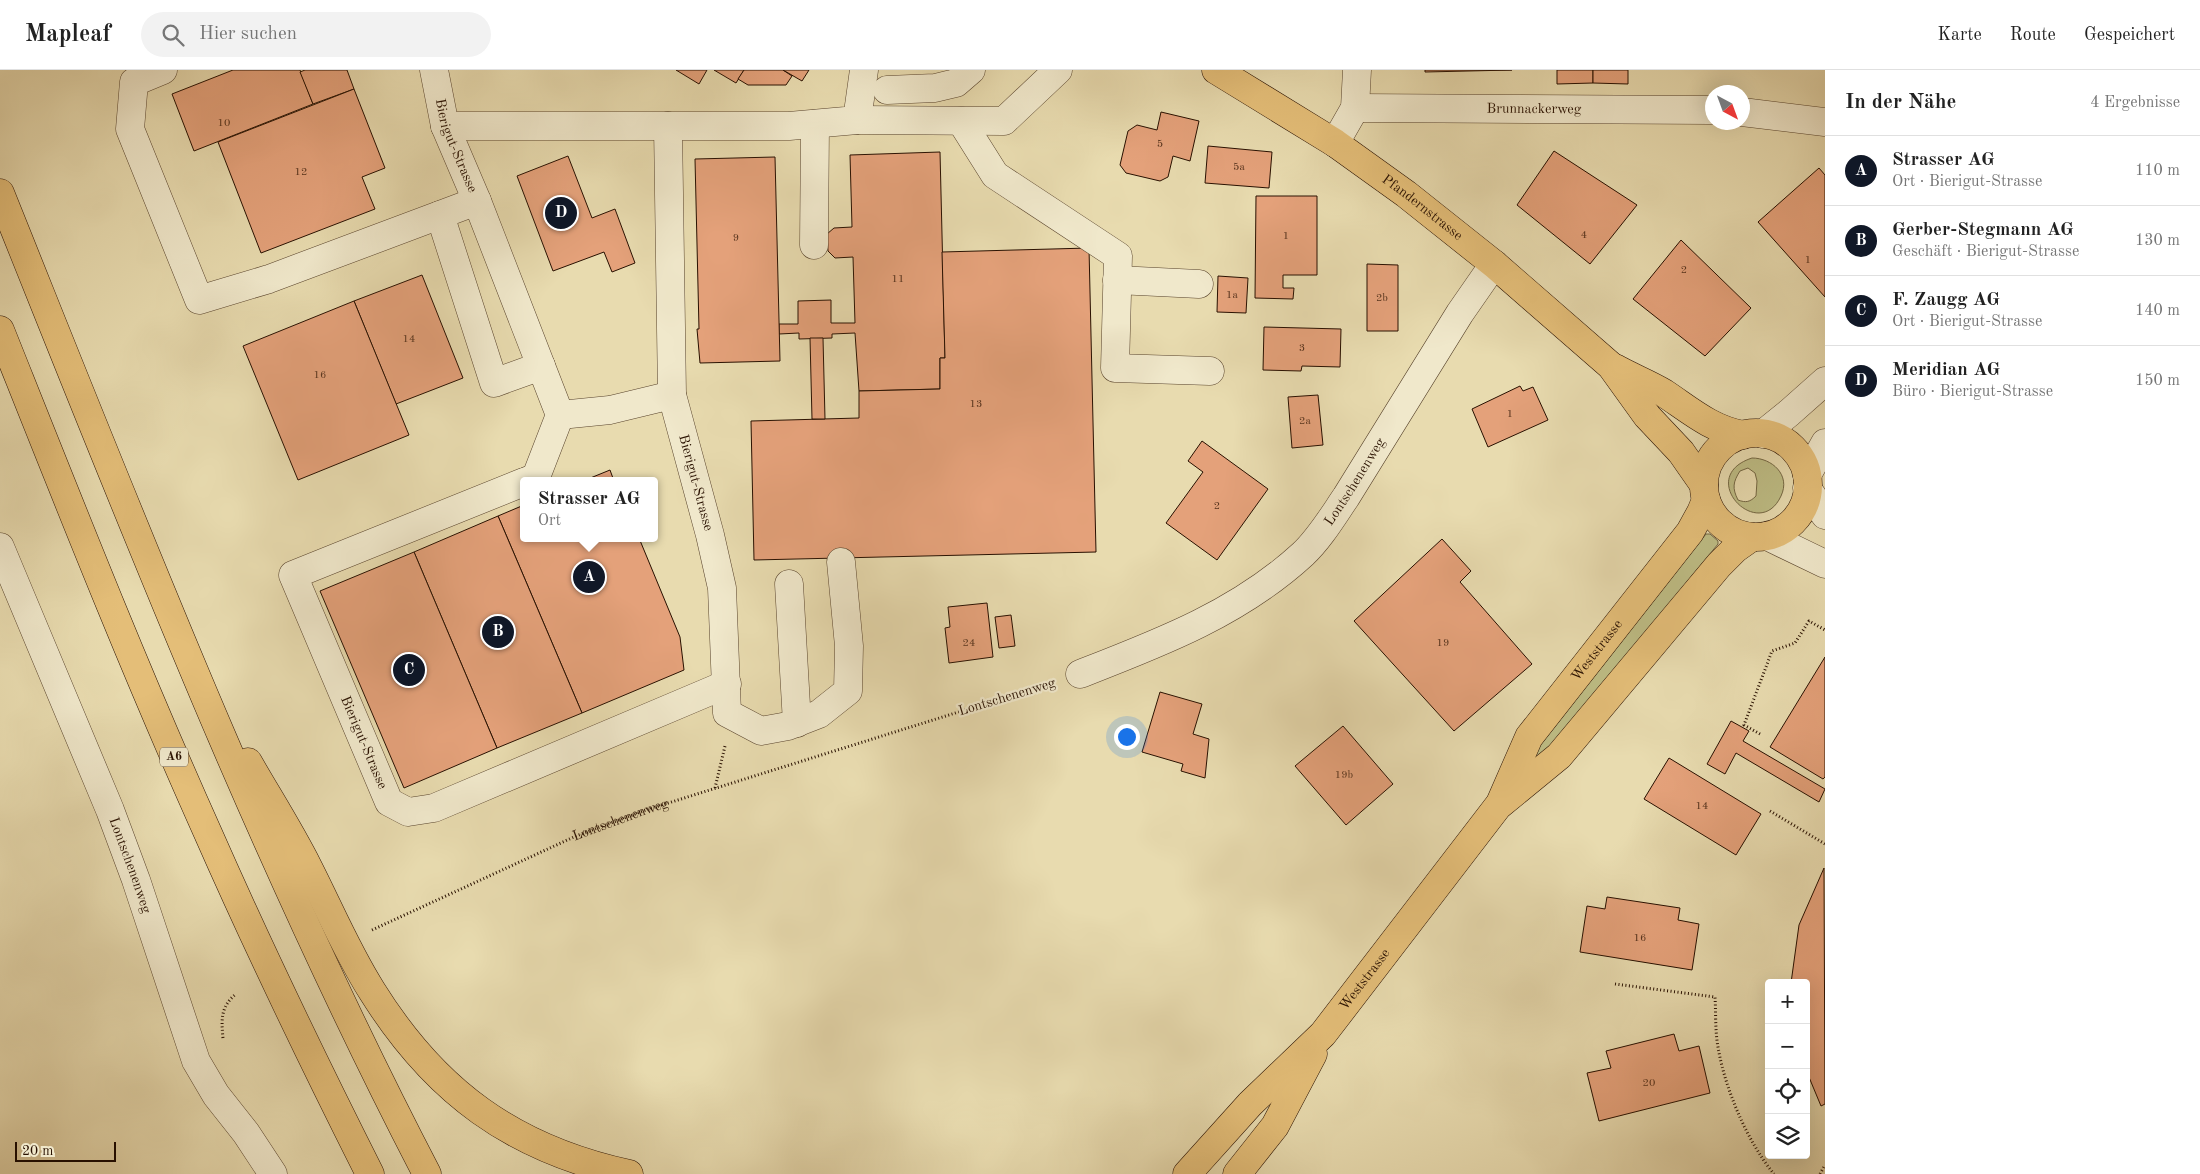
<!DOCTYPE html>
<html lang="de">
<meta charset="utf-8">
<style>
:root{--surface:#fff;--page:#f2f2f2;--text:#222;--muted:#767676;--line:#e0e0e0;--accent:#111827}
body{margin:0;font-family:"Old Standard TT",serif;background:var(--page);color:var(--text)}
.controls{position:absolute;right:15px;bottom:15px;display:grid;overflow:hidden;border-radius:5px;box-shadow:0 5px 20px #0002}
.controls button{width:45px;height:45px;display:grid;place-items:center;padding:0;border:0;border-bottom:1px solid var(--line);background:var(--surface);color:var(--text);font:25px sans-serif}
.compass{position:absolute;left:1705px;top:15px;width:45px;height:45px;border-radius:50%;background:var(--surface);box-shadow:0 5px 20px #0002;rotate:139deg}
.scale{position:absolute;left:15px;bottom:12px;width:101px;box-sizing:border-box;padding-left:5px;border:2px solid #281000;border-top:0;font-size:14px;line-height:18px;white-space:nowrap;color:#281000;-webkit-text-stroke:4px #f0e8cb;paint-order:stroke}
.you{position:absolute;left:1126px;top:666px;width:18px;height:18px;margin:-12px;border:4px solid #fff;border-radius:50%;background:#1a73e8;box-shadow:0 0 0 8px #1a73e833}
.badge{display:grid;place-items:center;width:32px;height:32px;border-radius:50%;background:var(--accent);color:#fff;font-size:16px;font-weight:700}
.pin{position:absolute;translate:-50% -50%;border:2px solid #fff;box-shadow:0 1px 5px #0006}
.popup{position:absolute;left:520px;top:407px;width:138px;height:65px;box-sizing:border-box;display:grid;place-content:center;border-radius:5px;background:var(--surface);filter:drop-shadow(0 1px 4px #0005);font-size:16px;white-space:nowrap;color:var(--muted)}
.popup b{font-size:19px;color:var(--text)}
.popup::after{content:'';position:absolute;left:50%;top:100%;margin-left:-10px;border:10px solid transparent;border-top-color:var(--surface)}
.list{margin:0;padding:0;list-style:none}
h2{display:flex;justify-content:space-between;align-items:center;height:65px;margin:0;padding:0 20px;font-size:21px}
h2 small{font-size:16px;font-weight:400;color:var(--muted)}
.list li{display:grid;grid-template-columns:32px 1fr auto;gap:15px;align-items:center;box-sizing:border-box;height:70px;padding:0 20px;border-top:1px solid var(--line)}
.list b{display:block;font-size:19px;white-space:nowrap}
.list p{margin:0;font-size:16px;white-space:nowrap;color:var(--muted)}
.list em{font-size:16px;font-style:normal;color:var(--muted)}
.icon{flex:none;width:28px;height:28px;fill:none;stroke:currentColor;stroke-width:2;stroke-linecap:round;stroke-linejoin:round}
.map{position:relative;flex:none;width:1825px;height:1104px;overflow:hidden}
header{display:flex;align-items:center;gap:30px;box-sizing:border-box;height:70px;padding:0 25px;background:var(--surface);border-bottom:1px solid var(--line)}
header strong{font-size:24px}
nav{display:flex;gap:28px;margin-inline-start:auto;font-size:18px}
.search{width:350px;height:45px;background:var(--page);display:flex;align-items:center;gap:12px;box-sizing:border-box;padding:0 18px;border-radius:28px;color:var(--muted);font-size:19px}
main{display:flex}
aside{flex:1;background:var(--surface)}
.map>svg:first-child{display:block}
.green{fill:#bebd85;stroke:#736642;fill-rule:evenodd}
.building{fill:#e4a17a;stroke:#281000}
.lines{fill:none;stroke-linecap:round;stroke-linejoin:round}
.minor-casing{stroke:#58432c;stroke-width:29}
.major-casing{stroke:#281000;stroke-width:29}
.highway-casing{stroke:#281000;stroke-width:29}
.path{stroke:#281000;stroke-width:3;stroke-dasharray:1 2.5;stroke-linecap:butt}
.minor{stroke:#f0e8cb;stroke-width:28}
.major{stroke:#e4be78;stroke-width:28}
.highway{stroke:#e4be78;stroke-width:28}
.labels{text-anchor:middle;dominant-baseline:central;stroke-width:4.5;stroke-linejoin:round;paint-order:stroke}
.number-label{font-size:11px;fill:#57341e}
.shield{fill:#f0e8cb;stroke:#64513d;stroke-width:1}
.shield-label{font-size:12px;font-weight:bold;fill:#281000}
.street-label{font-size:14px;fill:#281000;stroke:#f0e8cb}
</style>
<header>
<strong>Mapleaf</strong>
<div class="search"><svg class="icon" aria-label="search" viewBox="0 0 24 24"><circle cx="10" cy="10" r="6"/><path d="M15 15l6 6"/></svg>Hier suchen</div>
<nav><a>Karte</a><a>Route</a><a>Gespeichert</a></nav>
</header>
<main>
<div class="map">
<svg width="1825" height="1104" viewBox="0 0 1825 1104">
<rect width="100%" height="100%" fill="#e8dbaf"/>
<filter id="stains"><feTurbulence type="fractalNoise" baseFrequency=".004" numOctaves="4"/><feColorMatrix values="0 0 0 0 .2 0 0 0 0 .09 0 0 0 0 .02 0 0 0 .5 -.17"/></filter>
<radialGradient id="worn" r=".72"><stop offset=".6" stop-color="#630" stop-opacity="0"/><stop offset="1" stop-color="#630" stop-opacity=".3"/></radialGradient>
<g class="green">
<path d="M1752,388C1772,388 1791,405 1781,426C1759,474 1694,407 1752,388ZM1748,398L1755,403L1757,411L1756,426C1750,432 1746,433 1738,430C1732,418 1733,412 1740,401Z"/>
<path d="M1706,464H1710L1718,471V474L1524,710L1517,705Z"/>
</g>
<g class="building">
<path d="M233,0H300L313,34L194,81L172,24Z"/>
<path d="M305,0H347L354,19L313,34L300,2Z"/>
<path d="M676,0H707L699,14Z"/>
<path d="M714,0H744L736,13Z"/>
<path d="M744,0H783L792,6L786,15H748L738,9Z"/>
<path d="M783,0H809L802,11Z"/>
<path d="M1425,0H1512L1425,2Z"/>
<path d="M1557,0H1593V13L1557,14Z"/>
<path d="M1593,0H1628V14L1593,13Z"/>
<path d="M354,19L385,98L362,107L375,139L261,183L218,72Z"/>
<path d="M1161,42L1199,51L1190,91L1173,86L1168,107L1160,111L1126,103L1120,95L1128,61L1137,55L1157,60Z"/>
<path d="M1208,76L1272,82L1269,118L1205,113Z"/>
<path d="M1554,81L1637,135L1590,194L1517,135Z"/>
<path d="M940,82L945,288H940V319L859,321L855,263L832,264V268L799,269V263L779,264V254H798V231L831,230V253H855L853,187L835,188L828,181L827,164L834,158L852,157L850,85Z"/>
<path d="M568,86L592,148L615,139L635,193L612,202L604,182L553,201L517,106Z"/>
<path d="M775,87L780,291L700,293L697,259H699L695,89Z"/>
<path d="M1819,98L1825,105V227L1758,152Z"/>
<path d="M1256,126H1317V205H1283V218H1294L1293,229L1255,228Z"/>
<path d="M1681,170L1751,238L1705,286L1633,229Z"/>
<path d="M1089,178L1096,482L754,490L751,351L859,348V321L940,319V288H945L942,182Z"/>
<path d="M1367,194L1398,195V261H1367Z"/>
<path d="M422,205L463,308L396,334L354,231Z"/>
<path d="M1218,206L1248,208L1246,243L1217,242Z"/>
<path d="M354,231L409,365L298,410L243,276Z"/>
<path d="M1264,257L1341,259L1340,297L1302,296L1301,301L1263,300Z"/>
<path d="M810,268H823L825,349H812Z"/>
<path d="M1520,316L1523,321L1533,317L1548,350L1488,377L1472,339Z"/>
<path d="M1318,325L1323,375L1292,378L1288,327Z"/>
<path d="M1202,371L1268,419L1217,490L1166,453L1203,402L1188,391Z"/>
<path d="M610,400L614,411H583Z"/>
<path d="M524,435V468H639L680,567L684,600L582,643L498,446Z"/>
<path d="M498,446L582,643L497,678L414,482Z"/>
<path d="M1442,469L1471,501L1460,512L1532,594L1454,661L1354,551Z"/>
<path d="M414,482L497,678L404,718L320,521Z"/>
<path d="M987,533L993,587L949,593L945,558L950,557L948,537Z"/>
<path d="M1011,545L1015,576L999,578L995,547Z"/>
<path d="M1825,587V707L1823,709L1770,677Z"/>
<path d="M1160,622L1202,634L1193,664L1209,669L1205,708L1181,701L1183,694L1142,682Z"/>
<path d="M1731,651L1749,661L1743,671L1825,719L1819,732L1736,683L1725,704L1707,694Z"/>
<path d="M1343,656L1393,714L1346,755L1295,696Z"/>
<path d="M1669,688L1761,744L1736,785L1644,729Z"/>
<path d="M1824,798L1825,1034L1821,1036L1806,1000V913H1791L1799,855Z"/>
<path d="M1607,827L1680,838L1678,850L1699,854L1692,900L1580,882L1587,836L1605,839Z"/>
<path d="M1674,964L1679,981L1699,976L1710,1023L1599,1051L1587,1003L1611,998L1606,981Z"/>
</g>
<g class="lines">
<g class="minor-casing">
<g id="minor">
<path d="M163,0L134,12L130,59L199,230L269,209L477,131"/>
<path id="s2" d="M434,0L445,56L477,131L560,345L536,407L527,411"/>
<path d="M887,20L935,18L956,13L971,0"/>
<path id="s3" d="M1355,38L1712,40"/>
<path d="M1742,42L1825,52"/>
<path d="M857,50L1004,51L1058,0"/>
<path d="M961,51L995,105L1118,186L1115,298L1210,301"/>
<path d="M445,56H789L857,50L864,0"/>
<path d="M668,56L672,325"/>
<path d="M1335,73L1355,38L1357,0"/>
<path d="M440,145L494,313L541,296"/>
<path d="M814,175L815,54"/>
<path d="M1117,210L1199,214"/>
<path id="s4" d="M560,345L610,340L672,325L710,465L722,518L727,643L761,661L788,656L819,644L848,621L849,576L841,492"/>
<path d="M1763,364L1789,343L1825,311"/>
<path d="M1807,405L1825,373"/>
<path id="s5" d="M524,412L293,505L389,732L408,742L434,738L727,614"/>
<path d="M1807,418L1825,445"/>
<path d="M1767,466L1825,494"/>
<path id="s6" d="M0,477L110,740L136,810L196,991L216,1025L246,1063L273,1104"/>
<path d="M789,514L797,653"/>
<path id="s7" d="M1080,604C1160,573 1239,543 1303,484C1320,468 1333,446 1346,427L1460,243L1494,194"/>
</g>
</g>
<g class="major-casing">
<g id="major">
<path id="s8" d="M1216,0L1335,73L1406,124L1494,194L1611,296L1647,346L1681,382L1704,415"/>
<path d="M1615,298C1631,307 1649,314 1664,323C1691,341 1711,359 1743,365"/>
<circle cx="1756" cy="415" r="52"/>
<path id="s9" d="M1501,731L1529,667L1690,462L1701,442L1706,430"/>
<path id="s10" d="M1187,1104L1250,1034L1323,964L1498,736L1559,686L1719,495L1735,479L1752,467"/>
<path d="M1237,1104L1275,1056L1313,984"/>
</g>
</g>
<g class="highway-casing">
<g id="highway">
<path d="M0,123C133,454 262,787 427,1104"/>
<path d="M0,260C67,428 133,596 207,761C258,877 313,991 370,1104"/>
<path d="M248,692C268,727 290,761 308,797C329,838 347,882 372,921C435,1022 513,1079 629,1104"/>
</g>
</g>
<g class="path">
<path d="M1760,664L1744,655L1772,581L1795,573L1809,551L1825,560"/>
<path d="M715,718L725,676"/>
<path d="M1770,741L1825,774"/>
<path id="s1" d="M372,860L576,766L646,740L1051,613"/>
<path d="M1615,914L1715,927C1716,943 1715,961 1718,977C1725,1019 1747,1071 1774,1104"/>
<path d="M223,968C221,949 221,936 236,924"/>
<path d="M1820,1104L1825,1095"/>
</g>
<use href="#minor" class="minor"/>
<use href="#major" class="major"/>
<use href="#highway" class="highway"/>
</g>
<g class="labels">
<g class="number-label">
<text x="224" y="53">10</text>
<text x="1160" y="74">5</text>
<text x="1239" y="97">5a</text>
<text x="301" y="102">12</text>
<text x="1584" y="165">4</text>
<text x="1286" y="166">1</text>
<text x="736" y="168">9</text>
<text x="1808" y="190">1</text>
<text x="1684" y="200">2</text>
<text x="898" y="209">11</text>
<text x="1232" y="225">1a</text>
<text x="1382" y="228">2b</text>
<text x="409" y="269">14</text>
<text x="1302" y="278">3</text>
<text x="320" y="305">16</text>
<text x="976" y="334">13</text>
<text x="1510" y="344">1</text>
<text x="1305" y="351">2a</text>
<text x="1217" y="436">2</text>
<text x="969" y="573">24</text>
<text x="1443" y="573">19</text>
<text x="1344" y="705">19b</text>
<text x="1702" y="736">14</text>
<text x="1640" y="868">16</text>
<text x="1649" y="1013">20</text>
</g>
<rect class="shield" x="160" y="677.5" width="28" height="19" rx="4"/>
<g class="shield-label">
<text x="174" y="687">A6</text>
</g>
<g class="street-label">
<text stroke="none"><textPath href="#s3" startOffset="179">Brunnackerweg</textPath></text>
<text stroke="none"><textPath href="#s2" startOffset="79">Bierigut-Strasse</textPath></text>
<text stroke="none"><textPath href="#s8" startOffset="248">Pfandernstrasse</textPath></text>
<text stroke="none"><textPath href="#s7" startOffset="344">Lontschenenweg</textPath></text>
<text stroke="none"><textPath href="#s4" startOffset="205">Bierigut-Strasse</textPath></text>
<text stroke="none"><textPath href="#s9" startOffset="180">Weststrasse</textPath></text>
<text transform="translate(1007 627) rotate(-17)">Lontschenenweg</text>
<text stroke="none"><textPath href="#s5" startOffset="431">Bierigut-Strasse</textPath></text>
<text stroke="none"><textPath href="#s1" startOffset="272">Lontschenenweg</textPath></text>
<text stroke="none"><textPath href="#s6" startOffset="344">Lontschenenweg</textPath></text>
<text stroke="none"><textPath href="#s10" startOffset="264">Weststrasse</textPath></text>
</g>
</g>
<rect width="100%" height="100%" filter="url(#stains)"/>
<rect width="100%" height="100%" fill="url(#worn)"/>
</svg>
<div class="controls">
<button>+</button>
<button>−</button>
<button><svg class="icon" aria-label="locate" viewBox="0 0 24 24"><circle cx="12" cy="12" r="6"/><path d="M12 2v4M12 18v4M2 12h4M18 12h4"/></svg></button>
<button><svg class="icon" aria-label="layers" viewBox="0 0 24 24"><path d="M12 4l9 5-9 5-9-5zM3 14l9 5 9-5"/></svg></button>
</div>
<svg class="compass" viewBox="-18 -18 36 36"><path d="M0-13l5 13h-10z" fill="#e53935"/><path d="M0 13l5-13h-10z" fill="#767676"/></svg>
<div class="scale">20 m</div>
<div class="you"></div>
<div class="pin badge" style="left:589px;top:507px">A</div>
<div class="popup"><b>Strasser AG</b>Ort</div>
<div class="pin badge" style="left:498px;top:562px">B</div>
<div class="pin badge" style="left:409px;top:600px">C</div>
<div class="pin badge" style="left:561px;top:143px">D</div>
</div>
<aside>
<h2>In der Nähe<small>4 Ergebnisse</small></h2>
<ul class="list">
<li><span class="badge">A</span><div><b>Strasser AG</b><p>Ort · Bierigut-Strasse</p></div><em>110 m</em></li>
<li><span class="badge">B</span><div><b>Gerber-Stegmann AG</b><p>Geschäft · Bierigut-Strasse</p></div><em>130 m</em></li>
<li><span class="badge">C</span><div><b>F. Zaugg AG</b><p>Ort · Bierigut-Strasse</p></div><em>140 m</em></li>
<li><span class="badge">D</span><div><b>Meridian AG</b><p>Büro · Bierigut-Strasse</p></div><em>150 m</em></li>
</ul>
</aside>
</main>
